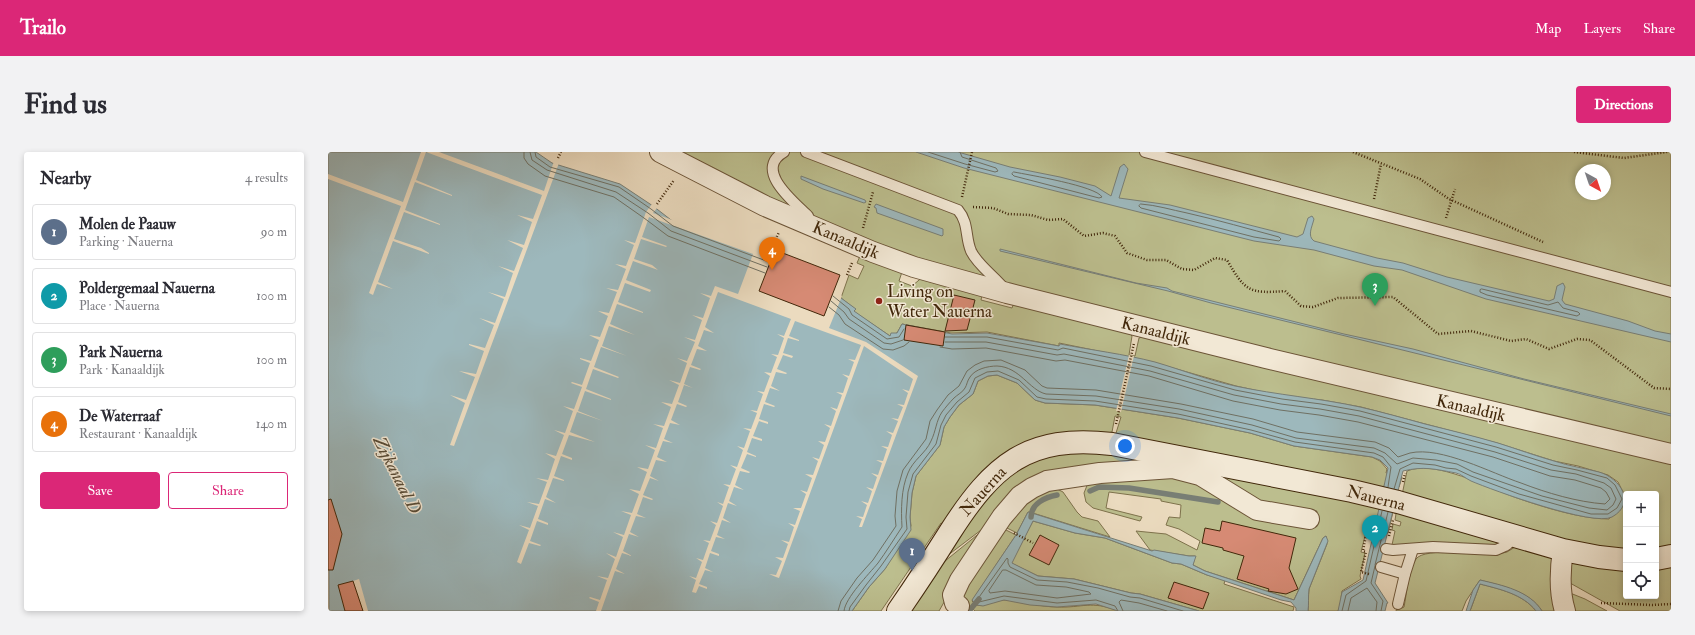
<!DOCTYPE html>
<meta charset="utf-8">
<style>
:root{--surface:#fff;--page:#f2f2f3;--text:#2b2b33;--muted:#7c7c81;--line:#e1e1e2;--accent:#db2777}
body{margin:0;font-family:"IM FELL Double Pica",serif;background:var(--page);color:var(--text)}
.controls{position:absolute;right:12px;bottom:12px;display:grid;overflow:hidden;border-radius:4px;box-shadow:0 2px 6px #0003}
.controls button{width:36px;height:36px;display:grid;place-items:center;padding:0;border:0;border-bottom:1px solid var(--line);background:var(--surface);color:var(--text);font:20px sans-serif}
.compass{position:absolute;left:1247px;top:12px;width:36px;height:36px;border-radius:50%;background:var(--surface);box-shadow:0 2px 6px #0003;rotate:140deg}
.you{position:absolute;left:797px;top:294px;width:14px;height:14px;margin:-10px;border:3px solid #fff;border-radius:50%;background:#1a73e8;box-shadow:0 0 0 6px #1a73e833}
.badge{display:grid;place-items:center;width:26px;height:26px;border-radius:50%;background:var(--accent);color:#fff;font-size:13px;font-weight:700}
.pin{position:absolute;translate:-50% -33px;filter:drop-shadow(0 1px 2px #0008)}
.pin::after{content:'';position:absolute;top:21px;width:14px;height:12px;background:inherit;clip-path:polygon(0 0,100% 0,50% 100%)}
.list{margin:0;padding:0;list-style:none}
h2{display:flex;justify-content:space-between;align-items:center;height:52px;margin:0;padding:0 16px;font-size:17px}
h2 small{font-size:13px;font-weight:400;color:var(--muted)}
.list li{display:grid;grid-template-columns:26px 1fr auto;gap:12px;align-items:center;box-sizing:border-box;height:56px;margin:0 8px 8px;padding:0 8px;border:1px solid var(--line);border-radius:4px}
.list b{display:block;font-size:15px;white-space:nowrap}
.list p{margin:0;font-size:13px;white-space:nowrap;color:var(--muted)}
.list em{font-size:13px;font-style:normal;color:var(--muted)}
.actions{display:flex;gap:8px;padding:12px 16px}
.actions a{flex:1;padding:9px 0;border:1px solid var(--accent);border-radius:4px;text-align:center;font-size:14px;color:var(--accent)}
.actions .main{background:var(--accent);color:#fff}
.icon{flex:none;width:22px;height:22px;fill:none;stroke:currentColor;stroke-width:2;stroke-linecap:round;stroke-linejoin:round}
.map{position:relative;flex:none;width:1343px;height:459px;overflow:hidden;border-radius:4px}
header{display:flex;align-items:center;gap:24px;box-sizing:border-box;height:56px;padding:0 20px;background:var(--accent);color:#fff}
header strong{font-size:19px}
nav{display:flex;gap:22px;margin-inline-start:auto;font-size:14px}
.intro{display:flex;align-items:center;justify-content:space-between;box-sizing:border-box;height:96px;padding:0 24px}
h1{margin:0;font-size:28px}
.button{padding:10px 18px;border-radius:4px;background:var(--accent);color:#fff;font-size:14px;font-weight:700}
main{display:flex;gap:24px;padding:0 24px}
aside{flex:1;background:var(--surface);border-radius:4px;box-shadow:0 2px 6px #0003}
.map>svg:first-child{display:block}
.green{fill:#bcbe8e;stroke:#7e724c;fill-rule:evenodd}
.water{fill:#9db8bc;stroke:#787e75}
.pier{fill:#ebdbbf}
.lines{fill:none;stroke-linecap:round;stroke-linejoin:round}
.shore{stroke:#6f7063;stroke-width:1}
.stream{stroke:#787e75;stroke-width:5.5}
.building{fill:#d68a74;stroke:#41270a}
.lane-casing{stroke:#6c5437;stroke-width:12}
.street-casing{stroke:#6c5437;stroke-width:22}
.secondary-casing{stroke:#41270a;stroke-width:24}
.path{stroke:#41270a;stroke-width:2.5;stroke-dasharray:1 2;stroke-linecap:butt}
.lane{stroke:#f2e8d5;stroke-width:10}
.street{stroke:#f2e8d5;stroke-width:20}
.secondary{stroke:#f2e8d5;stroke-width:22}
.poi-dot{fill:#8f2418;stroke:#f2e8d5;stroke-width:1.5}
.labels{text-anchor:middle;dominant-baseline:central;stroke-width:3;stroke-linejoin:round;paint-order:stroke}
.street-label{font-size:17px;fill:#41270a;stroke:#f2e8d5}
.poi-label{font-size:17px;fill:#41270a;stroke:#f2e8d5;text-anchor:start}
.water-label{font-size:18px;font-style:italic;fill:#584b36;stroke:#f2e8d5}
</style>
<header>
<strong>Trailo</strong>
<nav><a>Map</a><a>Layers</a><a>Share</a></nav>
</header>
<div class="intro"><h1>Find us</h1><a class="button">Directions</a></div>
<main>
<aside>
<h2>Nearby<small>4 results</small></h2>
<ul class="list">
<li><span class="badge" style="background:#5c6f8a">1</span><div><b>Molen de Paauw</b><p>Parking · Nauerna</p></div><em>90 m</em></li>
<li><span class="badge" style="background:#0f9aa8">2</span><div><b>Poldergemaal Nauerna</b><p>Place · Nauerna</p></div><em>100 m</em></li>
<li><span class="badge" style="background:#2e9e5b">3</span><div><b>Park Nauerna</b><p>Park · Kanaaldijk</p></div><em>100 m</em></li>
<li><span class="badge" style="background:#e8710a">4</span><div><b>De Waterraaf</b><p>Restaurant · Kanaaldijk</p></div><em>140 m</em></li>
</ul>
<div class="actions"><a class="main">Save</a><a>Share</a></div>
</aside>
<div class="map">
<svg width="1343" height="459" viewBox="0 0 1343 459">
<rect width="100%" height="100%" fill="#ebdbbf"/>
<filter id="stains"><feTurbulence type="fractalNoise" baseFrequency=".005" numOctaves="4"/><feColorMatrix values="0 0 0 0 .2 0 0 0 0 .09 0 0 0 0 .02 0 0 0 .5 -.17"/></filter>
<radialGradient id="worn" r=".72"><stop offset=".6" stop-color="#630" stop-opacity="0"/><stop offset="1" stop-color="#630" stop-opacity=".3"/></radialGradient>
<g class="green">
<path d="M341,0H1343V298L562,102ZM1253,18H1277V42H1253Z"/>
<path d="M532,104L574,120L571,129L584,134L597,123L655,139L653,148L684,156L687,148L802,182L804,184L801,203L807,204L811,186L814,185L1343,306V396L1328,399V342H1298V400L1259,395L1074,343L1079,319C1107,307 1160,336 1189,346C1215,355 1253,367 1281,367L1296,342L1290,330L1280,323L1250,314L1226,309L1169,291L1033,255L994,248L954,244L908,234L824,210L731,191V194L659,180L623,181L574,172L569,181L562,184L525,159L527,157L513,146L521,123L530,127L536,114L529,111Z"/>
<path d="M669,223L689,231L707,248L717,251L767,253L850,266L922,281L966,294L1044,305L1052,309L1059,317L1058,321L1074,325L1071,335L1057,331L1055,338L793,284L788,281L793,265L787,264L784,280L779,281L738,283L616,373L613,371L553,459H524L541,435L557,417L583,374L582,365L584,341L588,324L612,293L616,275L622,265L631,253L645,242L650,229L660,224Z"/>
<path d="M760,299L835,310L732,323L661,372L611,410L645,360L676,325L716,303Z"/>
<path d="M833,320L984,374L989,359H987L986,362L950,358L879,320L1036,351L1171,390L1167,393H1064L1067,379L1064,378L1065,372L1072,374L1073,370L1067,368L1068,362L1065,360L1060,381L1039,376L1033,400L1037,401L1032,424L1033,427L1014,439L1012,454L1010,459H980C981,452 980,445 981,437L999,392L998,384L995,386L966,448L877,419L865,413L867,404H861L822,398L808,379L838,382L869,398L872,389L851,377L838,373L841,365L852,366L853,353L833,349V347L781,340L778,356L814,365L812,369L765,356L758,350L756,341L760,331Z"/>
<path d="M723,334L735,340L749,360L754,365L770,369L782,385L708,362L700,360L689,381L675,374L674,376L688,383L644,449L648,453C659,455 667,447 678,448C695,449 712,455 729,455C755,456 763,448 790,459H647L634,447L633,436C650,410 689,334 723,334Z"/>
<path d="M705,369L747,381L777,386L844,411L853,412L879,423L897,428L896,432L966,455L965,459H871L812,442L803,441L746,427L710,424L683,411Z"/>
<path d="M659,375L611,459H579L606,418Z"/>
<path d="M1187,395L1225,405L1230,459H1214C1201,439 1174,434 1152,428L1138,449L1134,459H1068L1069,455L1074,456L1076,455C1079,440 1080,420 1088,407C1096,395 1155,402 1170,402L1179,400Z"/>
<path d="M1243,410L1298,416V444H1328V416L1343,413V459H1292L1242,431Z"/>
<path d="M1152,432C1172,437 1195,442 1208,459H1142Z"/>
<path d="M1242,441L1257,447L1279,459H1241Z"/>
</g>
<g class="water">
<path d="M0,0H208L224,11L292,32L325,54L347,71L413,95L513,146L528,157L526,159L562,184L563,181H569L574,172L624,182L659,181L731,194L732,192C763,198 796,202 827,210C854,218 880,228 907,234C949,243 991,246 1032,255C1054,260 1075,266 1097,272C1121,278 1146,284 1170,291C1189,297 1208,304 1226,309C1241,314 1256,316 1271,320C1292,326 1309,351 1284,365C1266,375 1164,338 1143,329C1137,326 1133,322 1128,321C1106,317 1096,314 1075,319L1047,431L1060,451H1059L1057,459H1010L1014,440L1035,428L1060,316L1052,308L1044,305L966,294L922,281L850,266L767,253L717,251L707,248L689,231L669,223L660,224L650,229L645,242L631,253L622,265L616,275L612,293L588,324L584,341L582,365L583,378L557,417L541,435L524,459H1Z"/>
<path d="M588,0H630L682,15L732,25L767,34L783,44L792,15L796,12L800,17L791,46L842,53L969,85L975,82L980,66L984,64L986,67C984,75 979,84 986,89L1049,106L1075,111L1119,125L1221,149L1226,147L1229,134L1235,131L1237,135L1234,148L1237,152L1300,169L1327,179L1343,182V190L1158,147L1074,118L1046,114L986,98L926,89L636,16Z"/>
<path d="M473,24L537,48L538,50L536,51L495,37L473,27Z"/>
<path d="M548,52L615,77V83L614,84L549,61L548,56L546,55Z"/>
<path d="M672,97L808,131L839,136L844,139L1016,182L1085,197L1196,227L1343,262V264L883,151L840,139L672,99Z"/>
<path d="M700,360L707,362L824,399L826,398L861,404H868L865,413L877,419L966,448L995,386L998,384L1000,389L981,437C980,445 981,452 980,459H968V456L963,450L953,448L879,423L853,412L844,411L777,386L747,381L705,369L684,411L710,424L746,427L803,441L812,442L871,459H790L768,452L729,455L702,453L676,448L655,454L648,453L644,448L688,383Z"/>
<path d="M1152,428C1174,433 1202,439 1214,459H1208C1195,442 1171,437 1152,432L1142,459H1138L1145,438Z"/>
</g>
<g class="pier">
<path d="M93,0H98L88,28L124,43V44L87,30L77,58L112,72V73L76,60L66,87L93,96L101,101V102L65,89L50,130L65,137L49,132L45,143L41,141L73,54L0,27V22L75,50Z"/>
<path d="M98,0H111L216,39L226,9L231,11L126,294L122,293L137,251L122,243L138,248L147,225L131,219L148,222L156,199L141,193V192L157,196L166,173L151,166L167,171L176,147L160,140L177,145L185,121L170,114L186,119L195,96L179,88L196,93L204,70L189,63L205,67L214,43Z"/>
<path d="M324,52L333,57L329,56L325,61L419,95L493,125L514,144L501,176L538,190L590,224L534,375H531L534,367L528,364L535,365L539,353L533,349L540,351L544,339L538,335L545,337L549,325L543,321L550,323L554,311L548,308L555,309L559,297L553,294L560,295L564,283L558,279L565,281L570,269L563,266L570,267L575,255L569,252L576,253L580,241L574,237L581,239L585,227L536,194L451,426L448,425L441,422L448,423L454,409L447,405L455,406L460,392L453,388L461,390L466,375L460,371L467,373L472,359L465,356H473L478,342L472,338L479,340L484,326L477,322L485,323L490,309L484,305L491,307L496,293L490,289L497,290L502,276L496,272L503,274L508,259L502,255L509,257L514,243L508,240L515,241L520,226L514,222L521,224L526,210L520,207L527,208L533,193L467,169L461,184L471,188V189L460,186L455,201L465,204L464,206L455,203L449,217L459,221L458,222L448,220L443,234L452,239L442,236L437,250L447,254L446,255L436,252L431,267L440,270V272L431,269L425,284L434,287V289L424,286L419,300L428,304V305L419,302L413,316L422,320L421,321L412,319L407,333L416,338L406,335L401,349L409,354L400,351L395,366L403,371L394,368L389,383L397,387L388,385L383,399L391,402V404L382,401L377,416L385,420L377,418L371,432L379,435V437L371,434L368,441L364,440L368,428L361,424L368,426L374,410L368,406L375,408L381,391L375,388L382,389L388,373L382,369L389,371L395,354L389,350L395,352L401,335L395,332L402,333L408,317L402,313L409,315L415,298L409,294L416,296L422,279L415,276L423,277L429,261L422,258L429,259L435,242L429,239L436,240L442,224L436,220L443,221L449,205L443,202L450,203L456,186L449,182L456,184L463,167L390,140L377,175L386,181L376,178L370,194L379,199L369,197L363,213L373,217L372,218L362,215L356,232L365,236L356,233L350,250L359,254L358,255L349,252L343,268L352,273L342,271L336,287L345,291L335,289L329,305L339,310L328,308L322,324L331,329L322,326L315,343L325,347L324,348L315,345L309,362L318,366L308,364L302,380L311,385L301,382L295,399L304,404L294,401L288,417L297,422L287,419L273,459H268L271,450L261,446L262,445L272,448L279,428L269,424L280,426L287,407L278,401L288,405L295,385L285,380L296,383L303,363L293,359L304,361L311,342L301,337L312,339L319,320L309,315L320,317L327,298L317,293L328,296L335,276L325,272L336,274L343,255L333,250L344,252L351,233L341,228L352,231L359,211L349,206L359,209L367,190L356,185L367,188L374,168L364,163L375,166L382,146L372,141L383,144L387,134L410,142L425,102L321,65L314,85L339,94L338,95L313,87L306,107L324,113L330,118L305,109L298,128L323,138L322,140L297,131L290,150L315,160V161L289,152L282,172L307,183L281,174L274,194L299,204L273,195L266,215L291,225L290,226L265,217L258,237L283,247V248L257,239L250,259L275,269L249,260L242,280L267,290L241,283L234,302L244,306V308L233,304L226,324L236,328V329L225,326L218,345L228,351L217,347L210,367L220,371V373L209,369L202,389L213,393L212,394L201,391L193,412L189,410L201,378L191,373L202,376L210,354L199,350L211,352L219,330L208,326L220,328L227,307L217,301L228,304L236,283L226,278L237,281L245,259L235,254L246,257L254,235L243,231L244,230L254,233L262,211L252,207V206L263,209L271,188L261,183L272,185L280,164L270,159L281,161L289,140L278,136L290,138L298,117L287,112L298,114L306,93L296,88L307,91L318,60Z"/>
<path d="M801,203L806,204L793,260L788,259Z"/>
<path d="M31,427L40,459H35L25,429Z"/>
</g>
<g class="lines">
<g class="shore">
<path d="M196,0V6L200,12L217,24L286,45L316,66L340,84L437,121"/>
<path d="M202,0L204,8L219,18L288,40L320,61L343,79L439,115"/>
<path d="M207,0L208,5L222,15L291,35L323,57L345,74L441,110"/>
<path d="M600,0L637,12L667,20L670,19L668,16L634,5L632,0"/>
<path d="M686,20C701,23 768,34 774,45L771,46L686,24L684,22Z"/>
<path d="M813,52C828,53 844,58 859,61C890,68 921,77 951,85L953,87L951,89L926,85L813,56L811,54Z"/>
<path d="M1154,137L1220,153L1230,150L1235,156L1250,160L1252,162L1249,164L1159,143L1152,140V138Z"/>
<path d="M505,144L521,157L524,163L559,187L571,185L576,177"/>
<path d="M503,149L516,160L521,167L556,191L563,192L575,188"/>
<path d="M501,155L511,163L517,172L555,197L565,198L576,194L581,190"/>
<path d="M617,185H659L730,198L735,196L823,214L907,238L954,247L993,252L1032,259L1168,295L1225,313L1249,318L1279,326L1287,333L1294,347L1289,356L1280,362H1263L1191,342L1143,324L1128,317L1118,316L1107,313L1085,311L1072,317L1066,337"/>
<path d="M1047,413L1060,360"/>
<path d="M1047,414L1043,431L1055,449L1053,459"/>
<path d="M675,418H678L708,433L738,435L761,440L763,442L729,446L677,439L662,441L661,439Z"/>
<path d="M510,459L513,449L529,426L545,408L568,374L567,364L569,339L575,318L598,287L602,269L609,258L620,243L631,234L639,219L647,213L656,209L673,208L697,218L714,234L719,236L768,238L853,252L925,267L969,280L1047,290L1061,296L1070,305C1074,304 1078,302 1082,301C1113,294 1163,321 1193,331C1219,341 1249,350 1277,352L1282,347L1278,340L1273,336L1247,328L1222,324L1165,305L1030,270L991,263L952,258L905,249L821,224L737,208L728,209L658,196L624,197L612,195"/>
<path d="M516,459C517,446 541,422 550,411C558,400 566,387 574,375C573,358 573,337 580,321C585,308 598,301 603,289C608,279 608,269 614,260C617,256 622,250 626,246C629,243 635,240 637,236C639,233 639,229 642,225C647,217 660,214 669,214C692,215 701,238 718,242L768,244L851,257L924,273L968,286L1046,296L1057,301L1069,312L1085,306L1108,308L1129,312L1145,320L1214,344L1261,356L1279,358L1285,353L1288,347L1283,336L1276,331L1248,322L1223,318L1167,300L1031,264L992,257L953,252L906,243L822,219L736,202L729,203L658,190H617"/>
<path d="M521,459L522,455L538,433L553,414L579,377L578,365L580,340L585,322L608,292L613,273L618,263L629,250L641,240L647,226L659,220L670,219L691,228L709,245L718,247L767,249L850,262L923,278L967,290L1046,301L1055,305L1063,315L1060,335"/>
<path d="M790,459L787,454L768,448L729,451L676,444L651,450L649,448L679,406L680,407V411L682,415L709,428L739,430L770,436L802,445L812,446L855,459"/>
<path d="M795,459L791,450L793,448L811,451L839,459"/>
<path d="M1014,459L1018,443L1038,429L1054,359"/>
<path d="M1020,459L1023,446L1039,436L1049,450L1048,459"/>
</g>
<g class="stream">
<path d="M762,339L771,335L801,336L890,350"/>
<path d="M703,365C703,352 717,345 729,343"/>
<path d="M641,459L651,447"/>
</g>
</g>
<g class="building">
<path d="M447,98L512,123L496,164L431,139Z"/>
<path d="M626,143L647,148L639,178L617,179Z"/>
<path d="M578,173L617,180L615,194L576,188Z"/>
<path d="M3,347L14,382L5,418H0V348Z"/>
<path d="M894,369L968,386L961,416L970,437L958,442L940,439L941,437L909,427L916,404L895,398V396L874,391L877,376L892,379Z"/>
<path d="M712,383L731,393L721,413L701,403Z"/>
<path d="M25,429L35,459H17L10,433Z"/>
<path d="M846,430L881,441L875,457L840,446Z"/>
</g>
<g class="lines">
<g class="lane-casing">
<g id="lane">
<path d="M456,0C425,18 466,50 480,64L482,70"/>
<path d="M478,0L630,58C641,71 637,85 643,99C650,114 668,125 678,139"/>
<path d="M817,0L1343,140"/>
<path d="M1058,397L1065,398L1105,395L1168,398L1177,394L1180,392L1182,383"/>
<path d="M1053,415L1077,422L1070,452"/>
<path d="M1077,422L1085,397"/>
</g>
</g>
<g class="street-casing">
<g id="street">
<path d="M332,0L437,54L545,100L586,115L679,141L938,206L1343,302"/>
<path d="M1235,398C1232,418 1231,440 1237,459"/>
<path d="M631,454L627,451L625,443L632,428L674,365L692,344L704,336L719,329L772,321L845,316L872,323L929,358L981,367"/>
</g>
</g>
<g class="secondary-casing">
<g id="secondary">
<path d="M1328,407L1343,404"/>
<path d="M570,459C588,433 605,407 622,380C665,313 700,282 784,292L1024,339L1070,350L1235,398L1271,405L1298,408"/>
</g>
</g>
<g class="path">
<path d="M1025,0L1092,27L1121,47L1215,90"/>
<path d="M1246,0L1296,6L1339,0"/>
<path d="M230,6L233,0"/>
<path d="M634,45L644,0"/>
<path d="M1046,47L1053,12"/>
<path d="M329,52L346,28"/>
<path d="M645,55L665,56L680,62L703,63L720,68L735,67L756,84L775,81L787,84L799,101L819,108H838L854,117L866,118L887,106L899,108C917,139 921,142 957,139L973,154L985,155L1010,146L1065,145L1110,182L1143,179L1183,189L1198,187L1221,197L1249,187L1262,188L1326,236L1343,237"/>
<path d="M1118,66L1127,37"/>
<path d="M535,76L545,40"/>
<path d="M445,93L451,80"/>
<path d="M519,123L524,111"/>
<path d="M788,272L806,191"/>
<path d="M1075,330L1077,321"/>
<path d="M686,381L705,391"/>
<path d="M1061,384L1065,368"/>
<path d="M1041,422L1033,420L1038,400L1035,399L1038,383L1050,386"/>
<path d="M1273,451L1324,453L1343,452"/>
</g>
<use href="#lane" class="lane"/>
<use href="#street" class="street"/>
<use href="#secondary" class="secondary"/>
</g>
<circle class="poi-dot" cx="551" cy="149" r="4"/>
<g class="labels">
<g class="street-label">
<text transform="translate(518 88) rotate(23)">Kanaaldijk</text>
<text transform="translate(828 179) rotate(14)">Kanaaldijk</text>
<text transform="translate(1143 256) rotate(13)">Kanaaldijk</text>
<text transform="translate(655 339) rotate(-48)">Nauerna</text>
<text transform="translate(1048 346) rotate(14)">Nauerna</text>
</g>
<g class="poi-label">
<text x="559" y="139">Living on<tspan x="559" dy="20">Water Nauerna</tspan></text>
</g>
<g class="water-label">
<text transform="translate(69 323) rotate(63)">Zijkanaal D</text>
</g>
</g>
<rect width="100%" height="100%" filter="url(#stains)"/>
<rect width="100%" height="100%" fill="url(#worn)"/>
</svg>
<div class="controls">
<button>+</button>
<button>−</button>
<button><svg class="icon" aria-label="locate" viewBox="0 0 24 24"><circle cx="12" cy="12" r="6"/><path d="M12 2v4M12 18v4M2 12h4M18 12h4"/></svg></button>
</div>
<svg class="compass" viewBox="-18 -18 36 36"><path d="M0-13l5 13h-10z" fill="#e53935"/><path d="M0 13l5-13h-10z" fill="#7c7c81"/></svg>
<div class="you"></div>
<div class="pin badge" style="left:584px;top:419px;background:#5c6f8a">1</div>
<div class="pin badge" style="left:1047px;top:396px;background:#0f9aa8">2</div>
<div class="pin badge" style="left:1047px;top:154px;background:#2e9e5b">3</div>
<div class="pin badge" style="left:444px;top:118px;background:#e8710a">4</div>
</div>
</main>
